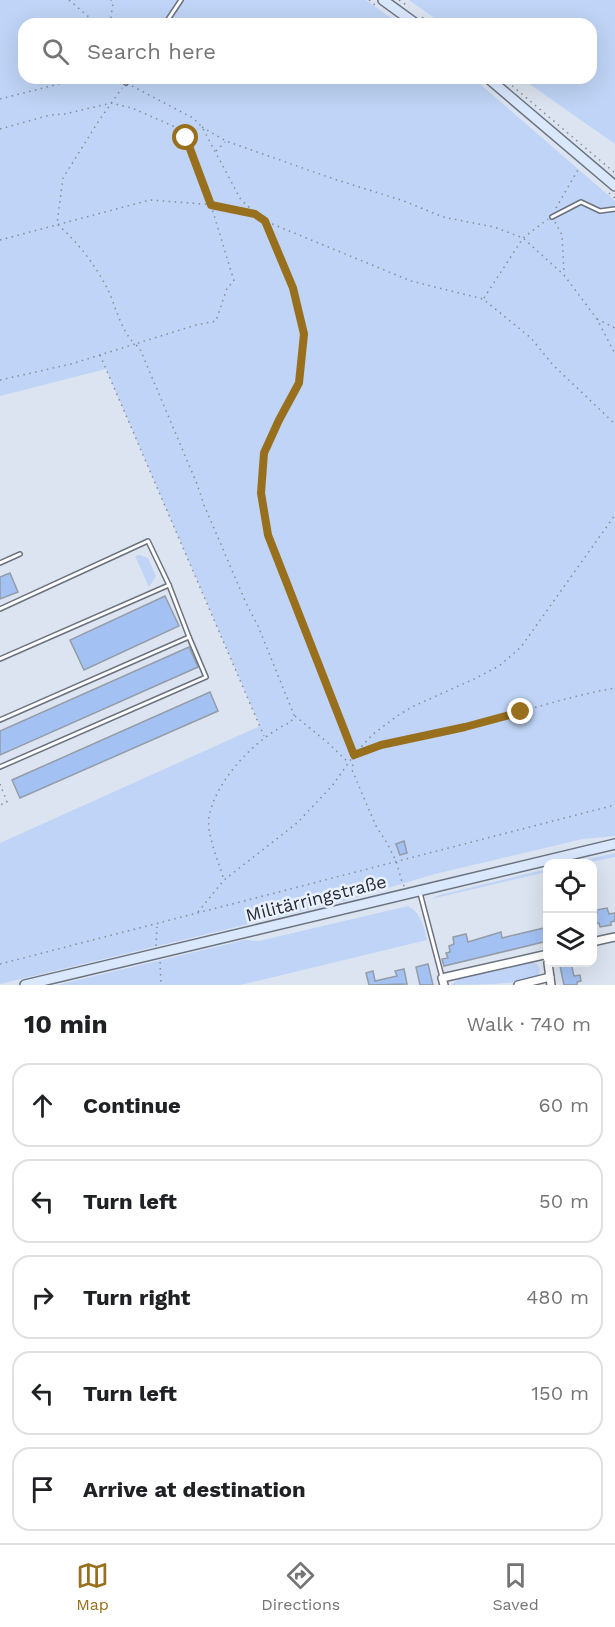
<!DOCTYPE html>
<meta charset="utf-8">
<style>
:root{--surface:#fff;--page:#f6f6f6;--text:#202124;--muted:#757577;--line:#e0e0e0;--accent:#986f1c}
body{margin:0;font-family:"Work Sans",sans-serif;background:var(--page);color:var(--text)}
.controls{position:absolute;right:18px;bottom:18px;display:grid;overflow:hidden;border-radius:12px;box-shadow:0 6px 24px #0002}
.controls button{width:54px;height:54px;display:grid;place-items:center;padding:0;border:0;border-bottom:2px solid var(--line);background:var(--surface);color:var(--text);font:30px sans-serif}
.stop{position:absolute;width:18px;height:18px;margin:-14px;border:4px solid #986f1c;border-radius:50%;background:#fff}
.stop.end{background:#986f1c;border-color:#fff;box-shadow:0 2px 6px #0008}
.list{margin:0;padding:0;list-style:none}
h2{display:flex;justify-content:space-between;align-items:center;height:78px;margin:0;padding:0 24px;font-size:26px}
h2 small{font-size:20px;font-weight:400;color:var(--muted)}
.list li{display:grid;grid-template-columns:39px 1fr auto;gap:18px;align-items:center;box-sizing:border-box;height:84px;margin:0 12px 12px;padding:0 12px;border:2px solid var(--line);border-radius:18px}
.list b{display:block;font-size:22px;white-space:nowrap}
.list em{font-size:20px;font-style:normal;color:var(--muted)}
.icon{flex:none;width:33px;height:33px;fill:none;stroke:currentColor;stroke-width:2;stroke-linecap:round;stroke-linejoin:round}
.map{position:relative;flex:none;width:615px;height:985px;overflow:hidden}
.search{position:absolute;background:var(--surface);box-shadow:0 6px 24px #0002;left:18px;right:18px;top:18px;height:66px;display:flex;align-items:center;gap:15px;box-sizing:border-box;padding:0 21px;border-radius:18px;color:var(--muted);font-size:22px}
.sheet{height:558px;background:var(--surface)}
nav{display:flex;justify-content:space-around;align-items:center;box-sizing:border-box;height:84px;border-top:2px solid var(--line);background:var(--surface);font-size:16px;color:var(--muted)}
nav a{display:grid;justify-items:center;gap:3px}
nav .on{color:var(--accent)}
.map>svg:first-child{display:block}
.green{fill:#bfd4f6}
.building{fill:#a3c2f3;stroke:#949ca8;stroke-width:1.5}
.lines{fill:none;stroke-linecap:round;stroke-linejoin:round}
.lane-casing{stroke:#6b727e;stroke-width:6}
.street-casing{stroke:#6b727e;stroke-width:10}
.secondary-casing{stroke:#6b727e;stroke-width:12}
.path{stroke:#868c95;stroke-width:1.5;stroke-dasharray:1.5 4.5;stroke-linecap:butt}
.lane{stroke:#fff;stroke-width:3}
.street{stroke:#fff;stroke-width:7}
.secondary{stroke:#dae8fe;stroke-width:9}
.route{stroke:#986f1c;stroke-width:8}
.labels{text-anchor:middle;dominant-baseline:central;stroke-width:5;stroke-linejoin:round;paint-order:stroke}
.street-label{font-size:18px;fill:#272a2f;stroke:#e9f1ff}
</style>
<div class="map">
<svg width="615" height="985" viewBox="0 0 615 985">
<rect width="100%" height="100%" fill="#dce4f1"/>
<g class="green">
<path d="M0,0H366L399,24H24V78H473L615,201V836L583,839L435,874L344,901L0,984V843L260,726L106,369L0,396Z"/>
<path d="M409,0H615V144L521,78H591V24H443Z"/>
<path d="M139,555L148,558L156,576L149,587L135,556Z"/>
<path d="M615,853V857L586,863H570Z"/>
<path d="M547,869V872L431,899L440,895Z"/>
<path d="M408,906C421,913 424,927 427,940L240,985H57L245,940L259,941Z"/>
<path d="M530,961L537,964L540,969L539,975C523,985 475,985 452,985L458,979Z"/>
</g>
<g class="building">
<path d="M10,573L18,592L0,599V577Z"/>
<path d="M165,596L179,626L84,670L70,640Z"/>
<path d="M189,647L198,667L0,755V731Z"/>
<path d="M210,692L218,711L20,798L12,780Z"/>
<path d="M404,841L407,853L400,855L396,844Z"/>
<path d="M607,908L609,914L615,913V921L611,922V925L600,927L599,923L592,925V914L597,913L596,910Z"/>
<path d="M548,927V941L444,966L442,959L448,958L446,953L450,952L449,946L454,944L453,937L466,934L468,942L501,932L502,938Z"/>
<path d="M571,963L574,976L580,975L581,981L577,982V985H564L560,966Z"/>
<path d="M428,964L433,985H420L416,967Z"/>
<path d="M404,969L407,984L369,985L366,973L373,971L375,981L397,976L395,971Z"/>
</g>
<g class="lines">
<g class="lane-casing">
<g id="lane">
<path d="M165,24L181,0"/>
<path d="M126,83L129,78"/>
<path d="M552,217L581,202L600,211L615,209"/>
<path d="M0,563L20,554"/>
<path d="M0,609L148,541L169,585L189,637"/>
<path d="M0,659L169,585"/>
<path d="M0,720L189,637L206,677L0,767"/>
<path d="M420,893L442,977"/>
</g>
</g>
<g class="street-casing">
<g id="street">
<path d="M592,942L615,937"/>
<path d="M548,963L551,985"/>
<path d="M444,985L442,978L548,954"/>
<path d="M518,985L550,977"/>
</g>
</g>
<g class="secondary-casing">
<g id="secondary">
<path d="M383,0L416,24"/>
<path d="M488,78L615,186"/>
<path d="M25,985L615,844"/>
</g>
</g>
<g class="path">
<path d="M69,0L97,24"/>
<path d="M369,0L375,5"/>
<path d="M399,0L409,7"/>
<path d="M422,17L431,24"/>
<path d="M110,24L113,3L111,0"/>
<path d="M474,78L480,83"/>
<path d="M503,78L615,173"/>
<path d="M132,86L193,118L202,127L241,200L265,221L411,281L483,299L531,338L553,365L615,424"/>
<path d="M0,99L82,78"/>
<path d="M202,127L226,141L334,179L404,201L443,217L494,227L523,238L564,275L597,319L615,354"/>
<path d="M0,129L50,115L65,114L111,103L132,108L173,126L186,137L211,205L234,281L227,288L216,321L196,325L135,344L140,349L197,484L204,505L246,603L258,626L294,715L291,722C257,737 216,779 209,817C206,833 219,863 224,880"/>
<path d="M216,151L225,142"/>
<path d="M609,193L615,198"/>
<path d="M556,208L579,168"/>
<path d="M265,221L293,288L304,335L299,383L278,420L264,453L261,493L268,535L354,755L352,770L376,826L387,843L396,861L403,885L405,886"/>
<path d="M555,222L562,235L564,273"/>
<path d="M0,240L150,200L217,205L254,213"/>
<path d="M484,298L523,238L548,219"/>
<path d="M597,319L615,328"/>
<path d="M100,355L264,736"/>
<path d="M0,380L71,364L135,344C121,331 116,307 108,290C96,266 78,242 57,224L63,178L98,122L122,88"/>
<path d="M295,716L327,742L348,762"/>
<path d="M355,754C392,741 430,736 467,726C517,714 564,697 615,688"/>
<path d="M0,784L7,802L0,805"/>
<path d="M198,912L224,880L297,823L332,786L354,755L372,735L397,716L414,706L474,679L499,666L521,647L615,515"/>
<path d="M156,946L157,927"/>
<path d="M160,962L161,985"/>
<path d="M0,964L615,805"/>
</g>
<use href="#lane" class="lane"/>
<use href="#street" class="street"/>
<use href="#secondary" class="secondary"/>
</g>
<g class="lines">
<path class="route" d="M186,138L211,205L255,214L265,221L293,288L304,334L299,383L279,420L264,453L261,493L268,535L354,755L381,745L465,727L521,712"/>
</g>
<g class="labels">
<g class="street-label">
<text transform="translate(316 898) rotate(-14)">Militärringstraße</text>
</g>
</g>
</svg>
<div class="controls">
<button><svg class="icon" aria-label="locate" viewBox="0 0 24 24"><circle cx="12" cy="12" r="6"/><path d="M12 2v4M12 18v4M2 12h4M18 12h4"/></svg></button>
<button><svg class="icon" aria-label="layers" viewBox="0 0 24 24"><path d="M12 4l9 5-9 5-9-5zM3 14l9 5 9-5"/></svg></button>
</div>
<div class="stop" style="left:186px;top:138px"></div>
<div class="stop end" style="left:521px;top:712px"></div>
<div class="search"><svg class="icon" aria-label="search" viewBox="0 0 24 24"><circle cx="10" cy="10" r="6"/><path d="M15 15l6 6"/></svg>Search here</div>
</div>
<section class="sheet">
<h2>10 min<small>Walk · 740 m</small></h2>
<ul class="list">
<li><svg class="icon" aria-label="ahead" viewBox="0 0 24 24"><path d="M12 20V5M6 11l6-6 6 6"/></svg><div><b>Continue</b></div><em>60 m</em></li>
<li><svg class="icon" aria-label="left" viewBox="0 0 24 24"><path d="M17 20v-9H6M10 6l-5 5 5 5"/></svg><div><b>Turn left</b></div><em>50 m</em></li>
<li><svg class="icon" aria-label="right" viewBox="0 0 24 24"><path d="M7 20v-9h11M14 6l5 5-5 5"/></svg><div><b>Turn right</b></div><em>480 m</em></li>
<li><svg class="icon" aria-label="left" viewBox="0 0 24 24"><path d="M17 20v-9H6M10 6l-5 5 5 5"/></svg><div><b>Turn left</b></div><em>150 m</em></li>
<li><svg class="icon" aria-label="arrive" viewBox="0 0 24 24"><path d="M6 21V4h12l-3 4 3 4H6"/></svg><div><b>Arrive at destination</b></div></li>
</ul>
</section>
<nav>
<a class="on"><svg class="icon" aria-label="map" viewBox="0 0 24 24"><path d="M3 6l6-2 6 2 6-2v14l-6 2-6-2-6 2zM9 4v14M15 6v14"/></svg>Map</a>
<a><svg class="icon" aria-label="directions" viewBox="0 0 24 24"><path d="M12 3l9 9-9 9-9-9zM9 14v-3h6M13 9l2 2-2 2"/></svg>Directions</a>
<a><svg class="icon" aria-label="saved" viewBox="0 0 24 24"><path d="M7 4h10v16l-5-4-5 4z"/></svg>Saved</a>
</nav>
